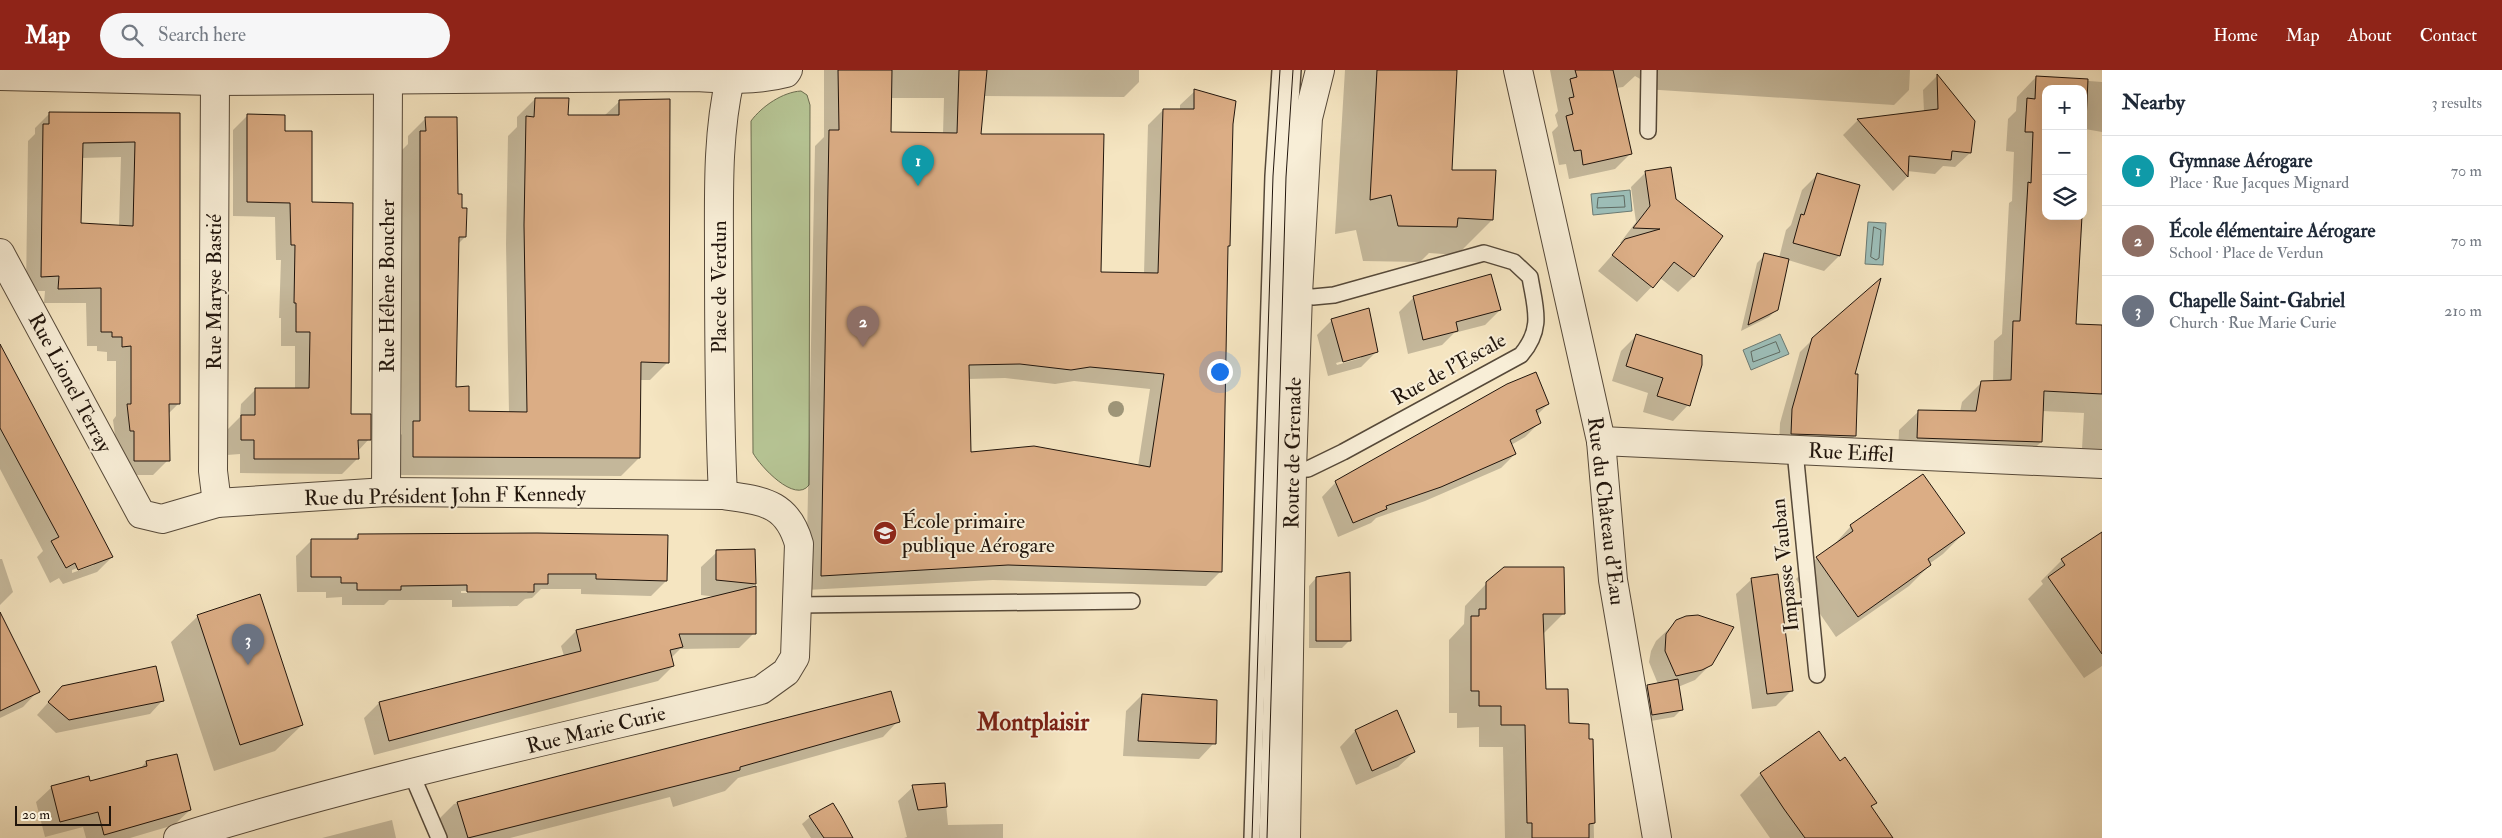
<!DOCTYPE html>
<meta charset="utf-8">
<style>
:root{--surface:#fff;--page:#f6f6f7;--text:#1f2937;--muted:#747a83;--line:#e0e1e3;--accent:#8f2418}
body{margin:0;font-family:"IM FELL Double Pica",serif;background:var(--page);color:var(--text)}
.controls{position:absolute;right:15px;top:15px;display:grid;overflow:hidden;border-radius:10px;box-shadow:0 5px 20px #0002}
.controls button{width:45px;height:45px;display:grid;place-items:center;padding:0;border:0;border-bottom:1px solid var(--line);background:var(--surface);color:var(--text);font:25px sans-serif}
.scale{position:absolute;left:15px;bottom:12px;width:96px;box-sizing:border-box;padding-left:5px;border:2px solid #21150c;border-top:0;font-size:14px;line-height:18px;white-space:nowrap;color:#21150c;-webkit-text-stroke:4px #f8eed7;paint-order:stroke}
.you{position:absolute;left:1219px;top:301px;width:18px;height:18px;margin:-12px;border:4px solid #fff;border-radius:50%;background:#1a73e8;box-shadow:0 0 0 8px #1a73e833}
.badge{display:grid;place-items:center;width:32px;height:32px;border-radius:50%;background:var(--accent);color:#fff;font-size:16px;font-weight:700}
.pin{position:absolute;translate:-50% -41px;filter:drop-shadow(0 1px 2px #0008)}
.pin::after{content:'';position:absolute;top:26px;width:18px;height:15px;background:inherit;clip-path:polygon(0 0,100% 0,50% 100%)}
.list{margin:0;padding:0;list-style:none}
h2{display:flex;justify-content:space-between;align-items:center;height:65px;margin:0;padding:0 20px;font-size:21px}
h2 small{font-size:16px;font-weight:400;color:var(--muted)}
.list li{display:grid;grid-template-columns:32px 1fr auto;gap:15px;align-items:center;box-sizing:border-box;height:70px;padding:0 20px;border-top:1px solid var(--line)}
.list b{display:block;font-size:19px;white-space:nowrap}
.list p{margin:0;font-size:16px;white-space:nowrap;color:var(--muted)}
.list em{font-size:16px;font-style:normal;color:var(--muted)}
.icon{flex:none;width:28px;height:28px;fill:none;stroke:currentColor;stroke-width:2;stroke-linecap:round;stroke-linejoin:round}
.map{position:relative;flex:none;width:2102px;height:768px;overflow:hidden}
header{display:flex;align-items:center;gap:30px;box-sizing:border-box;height:70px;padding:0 25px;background:var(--accent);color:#fff}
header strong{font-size:24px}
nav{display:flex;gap:28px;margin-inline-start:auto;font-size:18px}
.search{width:350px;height:45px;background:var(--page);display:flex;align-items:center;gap:12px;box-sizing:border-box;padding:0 18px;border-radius:28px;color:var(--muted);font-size:19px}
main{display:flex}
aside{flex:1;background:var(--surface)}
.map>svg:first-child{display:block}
.green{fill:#b7c696;stroke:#6c6e51}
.water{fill:#9dbeb8;stroke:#6b7a73}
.shadow{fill:#0003;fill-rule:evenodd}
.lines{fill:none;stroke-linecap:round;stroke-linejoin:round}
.shore{stroke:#5f6a62;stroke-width:1}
.building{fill:#dbad85;stroke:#21150c;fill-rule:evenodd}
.service-casing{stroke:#564939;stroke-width:18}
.minor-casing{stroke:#564939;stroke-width:30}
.tertiary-casing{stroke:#564939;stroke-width:30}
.service{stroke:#f8eed7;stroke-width:15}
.minor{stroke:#f8eed7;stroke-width:28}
.tertiary{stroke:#f8eed7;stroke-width:28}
.tram{stroke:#21150c;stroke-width:1}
.tree{fill:#9e9578}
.labels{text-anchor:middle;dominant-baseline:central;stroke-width:4;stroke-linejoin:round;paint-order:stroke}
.street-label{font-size:21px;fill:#21150c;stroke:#f8eed7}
.poi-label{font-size:21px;fill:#21150c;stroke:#f8eed7;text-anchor:start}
.quarter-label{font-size:24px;font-weight:bold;fill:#7a1f14;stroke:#f8eed7}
</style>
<header>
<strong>Map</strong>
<div class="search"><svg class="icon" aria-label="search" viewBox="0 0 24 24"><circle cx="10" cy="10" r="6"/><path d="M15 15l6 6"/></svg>Search here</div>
<nav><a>Home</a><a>Map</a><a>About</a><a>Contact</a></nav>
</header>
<main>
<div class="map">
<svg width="2102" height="768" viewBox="0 0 2102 768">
<rect width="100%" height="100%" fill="#f5e5c1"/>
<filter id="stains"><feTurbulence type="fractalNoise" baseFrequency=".004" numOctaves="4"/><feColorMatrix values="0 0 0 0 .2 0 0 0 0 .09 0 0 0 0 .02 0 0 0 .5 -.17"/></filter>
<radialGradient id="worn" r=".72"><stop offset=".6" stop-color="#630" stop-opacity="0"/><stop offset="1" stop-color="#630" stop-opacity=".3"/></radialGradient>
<path class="green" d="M801,21L807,25L810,35L809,415C795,434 760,396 753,383L751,51C762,36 783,22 801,21Z"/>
<g class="water">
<path d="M1630,120L1632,141L1593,145L1591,124Z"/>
<path d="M1868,152L1886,153L1883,195L1865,194Z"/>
<path d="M1780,264L1789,284L1751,300L1743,280Z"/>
</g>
<g class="shadow">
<path d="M824,0H1139V12L1124,27L983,26L979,65L1100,203L1144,204L1148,55L1163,40H1180V35L1195,21L1232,54L1229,176L1227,178L1221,501L1206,516L993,510L806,520L815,76L824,67ZM890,28H944L943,64L890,63ZM1005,308L1055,314L1074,311L1150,319L1138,396L969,383L968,309Z"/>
<path d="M1345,0H1456L1450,101L1492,150L1457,185L1429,183L1420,192L1363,191L1356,160L1335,164Z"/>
<path d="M1550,0H1910L1909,20L1894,35L1644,19L1642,10L1635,6L1623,17L1616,18L1630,84L1615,99L1569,109L1566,94L1559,95L1552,62L1558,56L1555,45L1558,41Z"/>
<path d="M1937,6L1970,83L1955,97L1943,96L1935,104L1907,101V107L1893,121L1843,65L1858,50L1924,42L1923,20Z"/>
<path d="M2036,7L2102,12V62L2085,59L2083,19H2046V146L2053,254L2102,256V398L2081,397L2084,343L2042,341L2041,372L2022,391L1898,387L1899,360L1919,341L1960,342L1962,332L1982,312H1993L1994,271L2002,264L2009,133L2012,131L2014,82L2006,81L2008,49L2016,41L2017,27Z"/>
<path d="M535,29L567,47L604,46L620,31L668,292L650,310H639V388L621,406L396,405L395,370L402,364V80L408,74V66L426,48L461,140L465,167L458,174L455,318L468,343H509L506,174L508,66L517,57V47Z"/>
<path d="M50,43L179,44V333L168,344V390L153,405H120L113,350L116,346V291H107V282L97,281V276H87L86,233H44L45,221H26L28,71L35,64V58ZM121,87L119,156L80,154L81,88Z"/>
<path d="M248,45L284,63L311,134L350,346L369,369L357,382V389L342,404L240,403V384L227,385L226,361L240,347L241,334L256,319L295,320V276H281V248H279L281,190H276L275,147L233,146V60Z"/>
<path d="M1646,102L1675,129L1721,166L1693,207L1678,222L1660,208L1637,232L1598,201L1623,173H1620L1636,152L1631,117Z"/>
<path d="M1817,105L1858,116L1839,186L1824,201L1788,190L1777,239L1769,247L1741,261L1757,193L1765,185L1779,188L1786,160L1791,155L1802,120Z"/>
<path d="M1414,227L1500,240L1485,255L1454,263L1442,275L1408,284L1399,242Z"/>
<path d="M1332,250L1376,282L1361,297L1328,306L1317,265ZM1361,286V288L1337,295L1336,293Z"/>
<path d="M1637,265L1688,335L1673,351L1643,342L1648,323L1612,311L1621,281Z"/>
<path d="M1813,269L1853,305L1855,366L1843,378L1779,376L1780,353L1800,282Z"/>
<path d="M0,277L112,487L97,502L63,514L59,508L50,513L37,487L43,481L0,399ZM94,492V495L72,503V500Z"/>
<path d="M1548,334L1537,345L1540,352L1525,367L1511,375L1515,384L1501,398L1425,431L1376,448L1371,453L1338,467L1322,427L1336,412Z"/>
<path d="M1851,456L1964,463L1943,484L1929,494L1930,495L1909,516L1836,567L1796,509L1817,488L1830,479Z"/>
<path d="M2102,463V596L2084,608L2028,529L2043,514L2041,511L2062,490Z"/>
<path d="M358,465L666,511L651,526L581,524V519H541L532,528L525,529L517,536L452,537V530H389L384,535H342V527L326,528V522H297L296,486L312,470H353ZM529,520L527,523H461V521Z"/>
<path d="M717,482L755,514L749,519L754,563L739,578L680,579L671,588L673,596L658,611L374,685L364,648L379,633L564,586L561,576L576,561L717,527L701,525V497Z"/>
<path d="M0,489H2L13,522L0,535Z"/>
<path d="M1316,508L1350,570L1342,578H1309V516Z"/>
<path d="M1752,509L1792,620L1776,636L1752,639L1736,524Z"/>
<path d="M1487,513L1564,543L1543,564L1545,621L1568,655L1588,670H1592L1594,768H1505L1503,677H1479V657L1457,658V643H1449V570L1464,554L1465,536Z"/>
<path d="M198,546L302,655L275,681L214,701L171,572Z"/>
<path d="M1673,555L1711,594L1695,610L1678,617L1682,639L1674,647L1645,652L1640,624L1648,616L1658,614L1649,592L1651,581L1656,571Z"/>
<path d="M0,581L38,621L23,637L0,648Z"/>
<path d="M62,617L162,631L150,644L56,663L37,645Z"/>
<path d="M890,622L898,651L883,667L738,708L725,721L673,737L670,727L510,768H443L439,749L454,734Z"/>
<path d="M1142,625L1214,673L1199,689L1123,686L1126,641Z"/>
<path d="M1355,661L1414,682L1398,697L1356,715L1340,677Z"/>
<path d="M146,692L190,740L174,755L130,768H86L83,757L45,767L36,732L52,717L89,712L139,700Z"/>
<path d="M1840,692L1875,733L1871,737L1892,768H1770L1740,725L1761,704Z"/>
<path d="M944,714L948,755L1003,754V768H904L907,767L898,731L913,717Z"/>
<path d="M810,747L828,768H811L802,754Z"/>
<path d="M392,750L396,768H322Z"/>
</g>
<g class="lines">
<g class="shore">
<path d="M1624,126L1625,137L1597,138L1598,128Z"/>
<path d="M1874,157L1881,160L1879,188L1876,190L1871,187Z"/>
<path d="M1776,272L1780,282L1753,292L1751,282Z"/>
</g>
</g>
<g class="building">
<path d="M838,0H892L891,62L957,63L959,0H987L981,64H1104L1101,202L1158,203L1163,39H1194V19L1236,31L1233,54L1230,176H1228L1222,502L1008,495L821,506L829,60H839ZM1020,294L1071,300L1090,297L1164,304L1150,397L1034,376L971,382L969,295Z"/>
<path d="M1377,0H1457L1452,100H1496L1493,150L1458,148L1457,157L1398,156L1391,125L1370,130Z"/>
<path d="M1575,0H1613L1632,84L1583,95L1581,80L1574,81L1566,46L1573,44L1569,28L1574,27L1570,9L1577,7Z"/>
<path d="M1937,4L1975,51L1971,83L1952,81L1951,90L1909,86L1908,107L1857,49L1938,39Z"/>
<path d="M2036,6L2088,9L2083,116V19H2046V146H2082L2076,254L2102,255V324L2044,321L2042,372L1917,368L1918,340L1976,341L1981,311L2011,310L2013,251H2020L2028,112L2031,113L2033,62H2025L2027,28L2035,29Z"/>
<path d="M535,28H569L568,45H619V30L670,29L669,293L641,292L640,388L413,387V351H420V61H426L425,47H457L458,124H462V138H467L466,167H459L456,317L469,316V341L527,342L524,155L526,46L534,47Z"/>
<path d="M49,42L180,43V334H169L170,391H134V361H130L127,334H131V276L122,277V267H112V262H101V218L58,219L59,206L41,207L43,54H49ZM135,72L133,156L81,153L83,73Z"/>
<path d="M247,44L285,45V61H312V132L353,133L351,344H371V370H358L359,389H254V370H241V345H255V318H309L310,262H296V233H294L295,175H291L290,133L247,132Z"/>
<path d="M1671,97L1676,129L1723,166L1694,207L1674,192L1653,218L1612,185L1625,169L1660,159L1633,158L1650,136L1645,101Z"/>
<path d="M1817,103L1860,115L1840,186L1793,173L1801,144L1804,145Z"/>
<path d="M1764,183L1789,189L1778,240L1748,255Z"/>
<path d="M1491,204L1501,240L1456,252L1458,261L1423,270L1413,226Z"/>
<path d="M1881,208L1855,304H1858L1856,366L1791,364L1792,339L1812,268Z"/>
<path d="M1369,238L1378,282L1343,292L1331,249Z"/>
<path d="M1636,264L1702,285V295L1690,336L1657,326L1663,308L1626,296Z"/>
<path d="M0,274L80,424L113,487L78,500L75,493L66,498L51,471L59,467L0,358Z"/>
<path d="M1536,302L1549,334L1536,340L1541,353L1510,370L1516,384L1441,417L1386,436L1387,439L1353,453L1335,411L1507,314Z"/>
<path d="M1923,404L1965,463L1928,489L1931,495L1858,547L1816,487L1853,461L1850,455Z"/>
<path d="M2102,462V584L2048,507L2065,495L2061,489Z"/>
<path d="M537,463L668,465L667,511L596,509V504H548V514H534V522H467V515L401,516V520H357V513H341V507H311V469H358V464Z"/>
<path d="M755,479L756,514L716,510V480Z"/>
<path d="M1504,497H1564L1565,544H1543L1546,619H1568L1569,653L1589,654V669H1593L1595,753L1589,754V768H1532V753H1527L1525,655H1501V636H1479V621H1471V546H1479V539H1486V512Z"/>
<path d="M1350,502L1351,571H1316V507Z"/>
<path d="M1778,504L1793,621L1767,624L1751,508Z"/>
<path d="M756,516V564H679L683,577L670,580L674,596L389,671L379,632L581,581L576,560Z"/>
<path d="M260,524L303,655L240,675L197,545Z"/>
<path d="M0,542L40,622L0,641Z"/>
<path d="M1698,545L1734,557L1712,595L1702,600L1676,606L1665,581L1666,564L1676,550L1686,546Z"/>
<path d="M156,596L164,631L69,650L48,632L62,616Z"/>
<path d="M1678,609L1683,640L1652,645L1647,615Z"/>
<path d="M891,621L900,652L740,697V700L468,768L457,732Z"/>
<path d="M1142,624L1217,630L1216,674L1138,671Z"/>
<path d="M1397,640L1415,682L1372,701L1355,660Z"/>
<path d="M1819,661L1840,691L1845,687L1877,733L1871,736L1893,768H1805L1784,739L1760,703Z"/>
<path d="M177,684L191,740L104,765L98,742L60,752L51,716L89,706L90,711L147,696L146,691Z"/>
<path d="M945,713L947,737L918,740L912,715Z"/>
<path d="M833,733L841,746L853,768H824L809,746Z"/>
</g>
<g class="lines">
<g class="service-casing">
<g id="service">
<path d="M1648,61L1649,0"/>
<path d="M1795,381L1817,605"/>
<path d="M1292,400L1308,399L1343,382L1521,285C1544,258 1535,238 1530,207L1514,192L1484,183L1334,225L1313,227L1298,224"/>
<path d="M798,535L1132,531"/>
<path d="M412,705L439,768"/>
<path d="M1252,768L1273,106L1280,0"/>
<path d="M1267,768L1286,107L1293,0"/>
</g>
</g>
<g class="minor-casing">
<g id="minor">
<path d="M1518,0L1601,371L1613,510L1657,768"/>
<path d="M0,6L215,11L696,7C726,9 756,11 786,3L788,0"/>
<path d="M215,11L213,401L217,433"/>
<path d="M0,183L141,444L162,449L217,433L386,422L723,425C761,431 787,431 799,474L795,587L786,602L761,620C566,667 369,708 178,768"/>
<path d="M1601,371L2102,394"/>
<path d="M386,422L388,11"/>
<path d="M723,425C719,344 719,263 719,182C719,125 717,65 730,9"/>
</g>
</g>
<g class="tertiary-casing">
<path id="tertiary" d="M1286,768L1292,400L1298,224L1308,48L1320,0"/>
</g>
<use href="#service" class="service"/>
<use href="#minor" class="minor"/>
<use href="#tertiary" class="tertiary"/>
<g class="tram">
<path d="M1252,768L1273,106L1280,0"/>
<path d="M1267,768L1286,107L1293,0"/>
</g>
</g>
<circle class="tree" cx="1116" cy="339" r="8"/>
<defs>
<g id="school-disc" transform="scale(1.25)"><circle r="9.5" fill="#8f2418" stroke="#f8eed7"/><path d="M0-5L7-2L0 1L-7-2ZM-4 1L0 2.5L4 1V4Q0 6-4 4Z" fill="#fff"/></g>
</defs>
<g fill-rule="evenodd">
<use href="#school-disc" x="885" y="463"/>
</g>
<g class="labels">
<g class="street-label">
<text transform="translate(387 216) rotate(-90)">Rue Hélène Boucher</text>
<text transform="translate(719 217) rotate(-90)">Place de Verdun</text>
<text transform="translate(214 222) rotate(-90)">Rue Maryse Bastié</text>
<text transform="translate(1449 299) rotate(-29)">Rue de l'Escale</text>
<text transform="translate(70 313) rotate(62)">Rue Lionel Terray</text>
<text transform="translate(1293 383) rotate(-89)">Route de Grenade</text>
<text transform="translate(1851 383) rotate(3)">Rue Eiffel</text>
<text transform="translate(445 426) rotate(-1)">Rue du Président John F Kennedy</text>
<text transform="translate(1606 441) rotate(83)">Rue du Château d'Eau</text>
<text transform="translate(1785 495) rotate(-96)">Impasse Vauban</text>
<text transform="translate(596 660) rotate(-14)">Rue Marie Curie</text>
</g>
<g class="poi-label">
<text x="902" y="451">École primaire<tspan x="902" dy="24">publique Aérogare</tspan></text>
</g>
<g class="quarter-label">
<text x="1033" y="652">Montplaisir</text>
</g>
</g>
<rect width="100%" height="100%" filter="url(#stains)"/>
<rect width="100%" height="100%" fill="url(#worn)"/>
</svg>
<div class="controls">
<button>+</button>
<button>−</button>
<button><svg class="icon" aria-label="layers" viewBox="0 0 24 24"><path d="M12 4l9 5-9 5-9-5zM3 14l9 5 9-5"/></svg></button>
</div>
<div class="scale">20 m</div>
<div class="you"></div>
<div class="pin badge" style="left:918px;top:116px;background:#0f9aa8">1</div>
<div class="pin badge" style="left:863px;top:277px;background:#8d6e63">2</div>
<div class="pin badge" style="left:248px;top:595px;background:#6b7280">3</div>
</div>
<aside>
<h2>Nearby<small>3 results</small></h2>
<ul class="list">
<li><span class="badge" style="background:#0f9aa8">1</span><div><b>Gymnase Aérogare</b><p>Place · Rue Jacques Mignard</p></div><em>70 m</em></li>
<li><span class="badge" style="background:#8d6e63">2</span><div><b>École élémentaire Aérogare</b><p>School · Place de Verdun</p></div><em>70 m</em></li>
<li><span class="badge" style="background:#6b7280">3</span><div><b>Chapelle Saint-Gabriel</b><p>Church · Rue Marie Curie</p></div><em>210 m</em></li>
</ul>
</aside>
</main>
